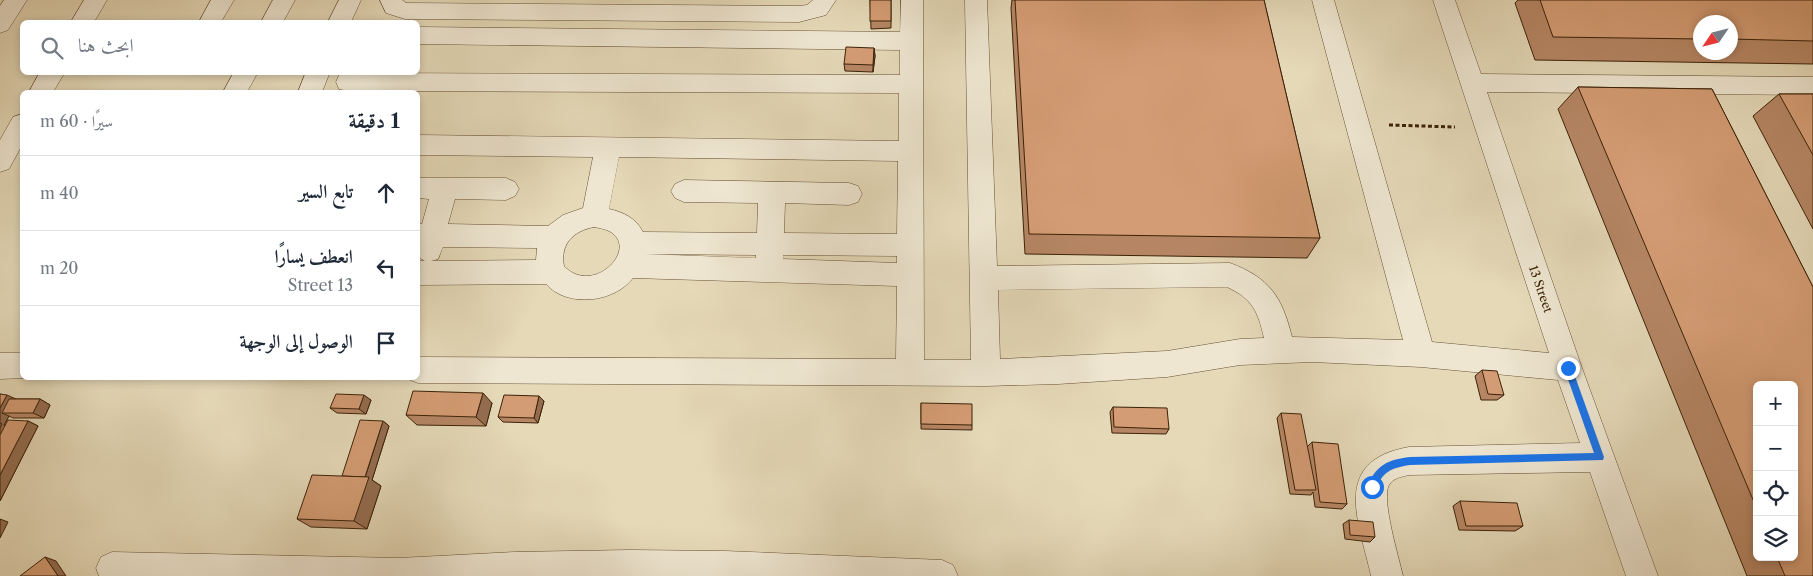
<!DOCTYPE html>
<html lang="ar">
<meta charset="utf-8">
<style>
:root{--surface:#fff;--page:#f2f2f3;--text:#1f2937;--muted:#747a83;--line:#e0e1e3}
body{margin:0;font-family:"Libre Caslon Text",Amiri,serif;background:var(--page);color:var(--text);direction:rtl}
.controls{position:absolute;right:15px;bottom:15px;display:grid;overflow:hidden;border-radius:8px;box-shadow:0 2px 8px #0003}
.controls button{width:45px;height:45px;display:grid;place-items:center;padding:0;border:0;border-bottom:1px solid var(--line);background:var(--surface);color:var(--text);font:25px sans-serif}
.compass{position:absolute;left:1693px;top:15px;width:45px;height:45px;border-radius:50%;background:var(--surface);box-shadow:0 2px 8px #0003;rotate:235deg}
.stop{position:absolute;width:15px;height:15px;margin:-11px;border:4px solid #1a73e8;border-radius:50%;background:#fff}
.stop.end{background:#1a73e8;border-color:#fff;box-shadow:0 1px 5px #0008}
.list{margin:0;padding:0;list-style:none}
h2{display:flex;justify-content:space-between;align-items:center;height:65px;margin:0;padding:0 20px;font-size:21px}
h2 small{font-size:16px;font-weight:400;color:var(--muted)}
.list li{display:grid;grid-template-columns:32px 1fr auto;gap:15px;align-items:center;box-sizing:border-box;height:75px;padding:0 20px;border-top:1px solid var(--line)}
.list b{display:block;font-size:19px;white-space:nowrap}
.list p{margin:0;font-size:16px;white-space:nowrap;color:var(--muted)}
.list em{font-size:16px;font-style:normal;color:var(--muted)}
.icon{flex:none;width:28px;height:28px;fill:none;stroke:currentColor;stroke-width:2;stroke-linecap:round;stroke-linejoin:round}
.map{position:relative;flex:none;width:1813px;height:576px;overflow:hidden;direction:ltr}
.search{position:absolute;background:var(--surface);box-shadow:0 2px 8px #0003;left:20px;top:20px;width:400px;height:55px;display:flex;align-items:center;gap:12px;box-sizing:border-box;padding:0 18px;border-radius:8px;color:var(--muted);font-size:19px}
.panel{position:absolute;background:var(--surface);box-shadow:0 2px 8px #0003;left:20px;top:90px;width:400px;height:290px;border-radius:8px;direction:rtl}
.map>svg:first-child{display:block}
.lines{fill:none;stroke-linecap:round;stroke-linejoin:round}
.minor-casing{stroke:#665034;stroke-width:1}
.path{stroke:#3c2208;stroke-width:3;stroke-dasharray:4 2.5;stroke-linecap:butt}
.minor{fill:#eee6d1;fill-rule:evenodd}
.wall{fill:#b68664;stroke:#3c2208;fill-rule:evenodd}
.shaded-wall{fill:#946d51;stroke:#3c2208}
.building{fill:#d49c74;stroke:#3c2208}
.route{fill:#1a73e8}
.labels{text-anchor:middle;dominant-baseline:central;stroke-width:5;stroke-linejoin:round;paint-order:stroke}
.street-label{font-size:12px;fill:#3c2208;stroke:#eee6d1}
</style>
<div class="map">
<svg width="1813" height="576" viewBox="0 0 1813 576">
<rect width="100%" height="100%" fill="#e5d9b8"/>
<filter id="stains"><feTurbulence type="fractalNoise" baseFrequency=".004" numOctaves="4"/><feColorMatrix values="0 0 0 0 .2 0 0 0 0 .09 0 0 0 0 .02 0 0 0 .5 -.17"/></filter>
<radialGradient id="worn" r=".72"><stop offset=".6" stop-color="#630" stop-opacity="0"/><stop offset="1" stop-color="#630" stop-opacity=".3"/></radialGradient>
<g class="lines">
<g class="minor-casing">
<g id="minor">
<path d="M4,0H27L8,30L0,33V6Z"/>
<path d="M84,0H107L94,22H71Z"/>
<path d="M211,0H234L221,22H199Z"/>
<path d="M273,0H295L283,22H261Z"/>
<path d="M339,0H361L351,22H328Z"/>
<path d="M380,0H402L406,3L799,6L807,5L813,0H836L826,15L799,22L405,19L386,13Z"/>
<path d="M901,0H923L924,360H971L965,0H987L997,266L1230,263C1270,278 1282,297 1292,337L1403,340L1312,0H1334L1432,342L1549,353L1433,0H1455L1481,74L1813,77V95L1487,92L1582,368L1658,576H1626L1590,472L1409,475C1401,477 1393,478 1389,485C1381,499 1399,558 1403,576H1371C1359,521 1330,461 1409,447L1580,443L1558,380L1421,367L1312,362L1240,365L1167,377L1058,384L986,386L418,383L408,379L407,378H418V357L896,359L897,286L633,278C614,303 567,308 546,284L418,285V261H425L418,257V224H422L429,199L418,198V178H506L515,182L519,189L515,196L506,200L455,199L448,224L548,226L563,215L583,208L593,157L418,155V135L899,141V93L348,91L339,89L336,82L339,75L348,73L900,75V50L418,44V27L900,32ZM619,157L898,161L897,234L784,233L785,203L849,205L858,202L862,194L858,186L849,183L684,180L675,184L671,191L675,198L684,202L758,203L757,233L643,232C636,218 623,212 609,209ZM594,227C599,228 605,229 609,231C641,248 593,297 564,266C560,244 573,231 594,227ZM443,247L537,248L536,260L431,261L438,259ZM645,254L756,255V258ZM783,255L897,256V263L783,259ZM1227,287C1253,299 1258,312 1264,338L1240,339L1167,351L1000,359L998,290Z"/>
<path d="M40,72H65L53,92H29Z"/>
<path d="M234,72H258L247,92H223Z"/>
<path d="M306,72H330L322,92H298Z"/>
<path d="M22,114V145L9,169L0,172V140L13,117Z"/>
<path d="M0,353H22V378H26L0,379Z"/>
<path d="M630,550L725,551L942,560L953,565L958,576H99L96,568L101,557L112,552L399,558L515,552Z"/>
</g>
</g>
<path class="path" d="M1389,125L1455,127"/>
<use href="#minor" class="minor"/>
</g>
<g class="wall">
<path d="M870,0H891V28L871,29Z"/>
<path d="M1012,0H1264L1320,238L1307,258L1025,254L1011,8Z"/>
<path d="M1518,0H1813V64L1535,60L1515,3ZM1700,22H1730V52H1700Z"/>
<path d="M874,48L875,56L873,72L845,71L844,64Z"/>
<path d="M1578,87L1712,89L1813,287V576H1747L1558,109ZM1757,385H1794V557H1757Z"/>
<path d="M1779,94H1813V229L1753,116Z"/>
<path d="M1482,370L1504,395L1497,400H1481L1475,376Z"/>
<path d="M0,394L16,399H40L50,405L44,418H13L9,416L4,425H6L28,421L38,426L0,501Z"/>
<path d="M539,396L544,401L538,423L503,422L498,417Z"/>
<path d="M371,400L366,414L337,413L330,408Z"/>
<path d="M492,403L486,426L417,425L406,415Z"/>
<path d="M921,403L972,425V430L921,429Z"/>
<path d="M1113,407L1169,429L1166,434L1112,433L1110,412Z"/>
<path d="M1281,413L1307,447L1312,442L1347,504L1342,509L1315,507L1313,492L1311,495L1290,494L1277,418Z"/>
<path d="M383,421L389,426L372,480L381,486L367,529L311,527L297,519L342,476Z"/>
<path d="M1460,501L1523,526L1515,531L1459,530L1453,506Z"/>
<path d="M1349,520L1375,537L1370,542L1345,539L1343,524Z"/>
</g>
<g class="shaded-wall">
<path d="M874,48L875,56L873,72V65Z"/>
<path d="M483,393L492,403L486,426L476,417Z"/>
<path d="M7,395L18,400L2,413L9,416L4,425L13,429L0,452V428L2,424L0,423V408Z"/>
<path d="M364,395L371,400L366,414L359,409Z"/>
<path d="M539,396L544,401L538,423L534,418Z"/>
<path d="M40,399L50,405L44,418L33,413Z"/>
<path d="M28,421L38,426L0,501V475Z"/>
<path d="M383,421L389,426L372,480L381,486L367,529L354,521L364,481Z"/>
<path d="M0,519L8,522L0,538Z"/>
<path d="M45,557L56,561L66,576H58Z"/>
</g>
<g class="building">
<rect x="870" y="0" width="21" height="21"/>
<path d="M1015,0H1264L1320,238L1029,234Z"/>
<path d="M1540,0H1813V41L1730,39V22H1700V39L1553,37Z"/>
<path d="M846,47L874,48L873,65L844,64Z"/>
<path d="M1578,87L1712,89L1813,287V576H1785L1777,557H1794V385H1757V509Z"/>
<path d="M1779,94H1813V155Z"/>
<path d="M1482,370L1497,371L1504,395L1488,394Z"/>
<path d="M413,391L483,393L476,417L406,415Z"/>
<path d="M0,394L7,395L0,408Z"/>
<path d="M336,394L364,395L359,409L330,408Z"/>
<path d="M504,395L539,396L534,418L498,417Z"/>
<path d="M9,399H40L33,413H2Z"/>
<path d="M921,403L972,404V425L921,424Z"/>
<path d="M1113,407L1167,408L1169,429L1114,427Z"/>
<path d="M1281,413L1301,414L1316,490H1295Z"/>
<path d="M8,420L28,421L0,475V435Z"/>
<path d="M360,420L383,421L365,477L342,476Z"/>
<path d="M1312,442L1338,444L1347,504L1320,502Z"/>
<path d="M312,475L369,477L354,521L297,519Z"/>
<path d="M1460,501L1517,503L1523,526H1466Z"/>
<path d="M1349,520L1373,522L1375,537L1350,535Z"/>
<path d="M45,557L58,576H20Z"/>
</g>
<path class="route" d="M1568,364L1572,368L1604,457L1603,460L1410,465C1390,468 1383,472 1375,490H1368L1367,487C1376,465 1387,460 1410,457L1594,453L1564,368Z"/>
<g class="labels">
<g class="street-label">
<text transform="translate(1541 289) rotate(71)">13 Street</text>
</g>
</g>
<rect width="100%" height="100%" filter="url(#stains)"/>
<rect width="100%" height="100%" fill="url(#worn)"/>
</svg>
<div class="controls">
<button>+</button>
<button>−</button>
<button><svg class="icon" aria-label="locate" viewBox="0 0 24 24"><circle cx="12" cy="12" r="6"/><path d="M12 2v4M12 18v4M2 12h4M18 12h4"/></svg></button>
<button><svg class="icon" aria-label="layers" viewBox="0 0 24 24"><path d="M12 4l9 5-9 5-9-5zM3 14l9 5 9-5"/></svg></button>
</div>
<svg class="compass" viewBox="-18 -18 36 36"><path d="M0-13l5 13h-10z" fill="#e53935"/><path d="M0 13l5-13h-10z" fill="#747a83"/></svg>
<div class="stop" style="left:1372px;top:487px"></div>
<div class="stop end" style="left:1568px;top:368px"></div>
<div class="search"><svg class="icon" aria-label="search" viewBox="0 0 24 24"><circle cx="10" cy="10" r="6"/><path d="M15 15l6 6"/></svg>ابحث هنا</div>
<section class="panel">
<h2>1 دقيقة<small>سيرًا · 60 m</small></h2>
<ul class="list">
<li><svg class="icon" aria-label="ahead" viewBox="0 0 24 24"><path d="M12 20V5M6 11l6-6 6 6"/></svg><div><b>تابع السير</b></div><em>40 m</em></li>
<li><svg class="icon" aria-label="left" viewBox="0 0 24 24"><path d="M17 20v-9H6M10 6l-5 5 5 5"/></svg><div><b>انعطف يسارًا</b><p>13 Street</p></div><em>20 m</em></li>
<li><svg class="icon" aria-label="arrive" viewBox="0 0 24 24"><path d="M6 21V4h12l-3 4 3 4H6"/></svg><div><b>الوصول إلى الوجهة</b></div></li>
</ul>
</section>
</div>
